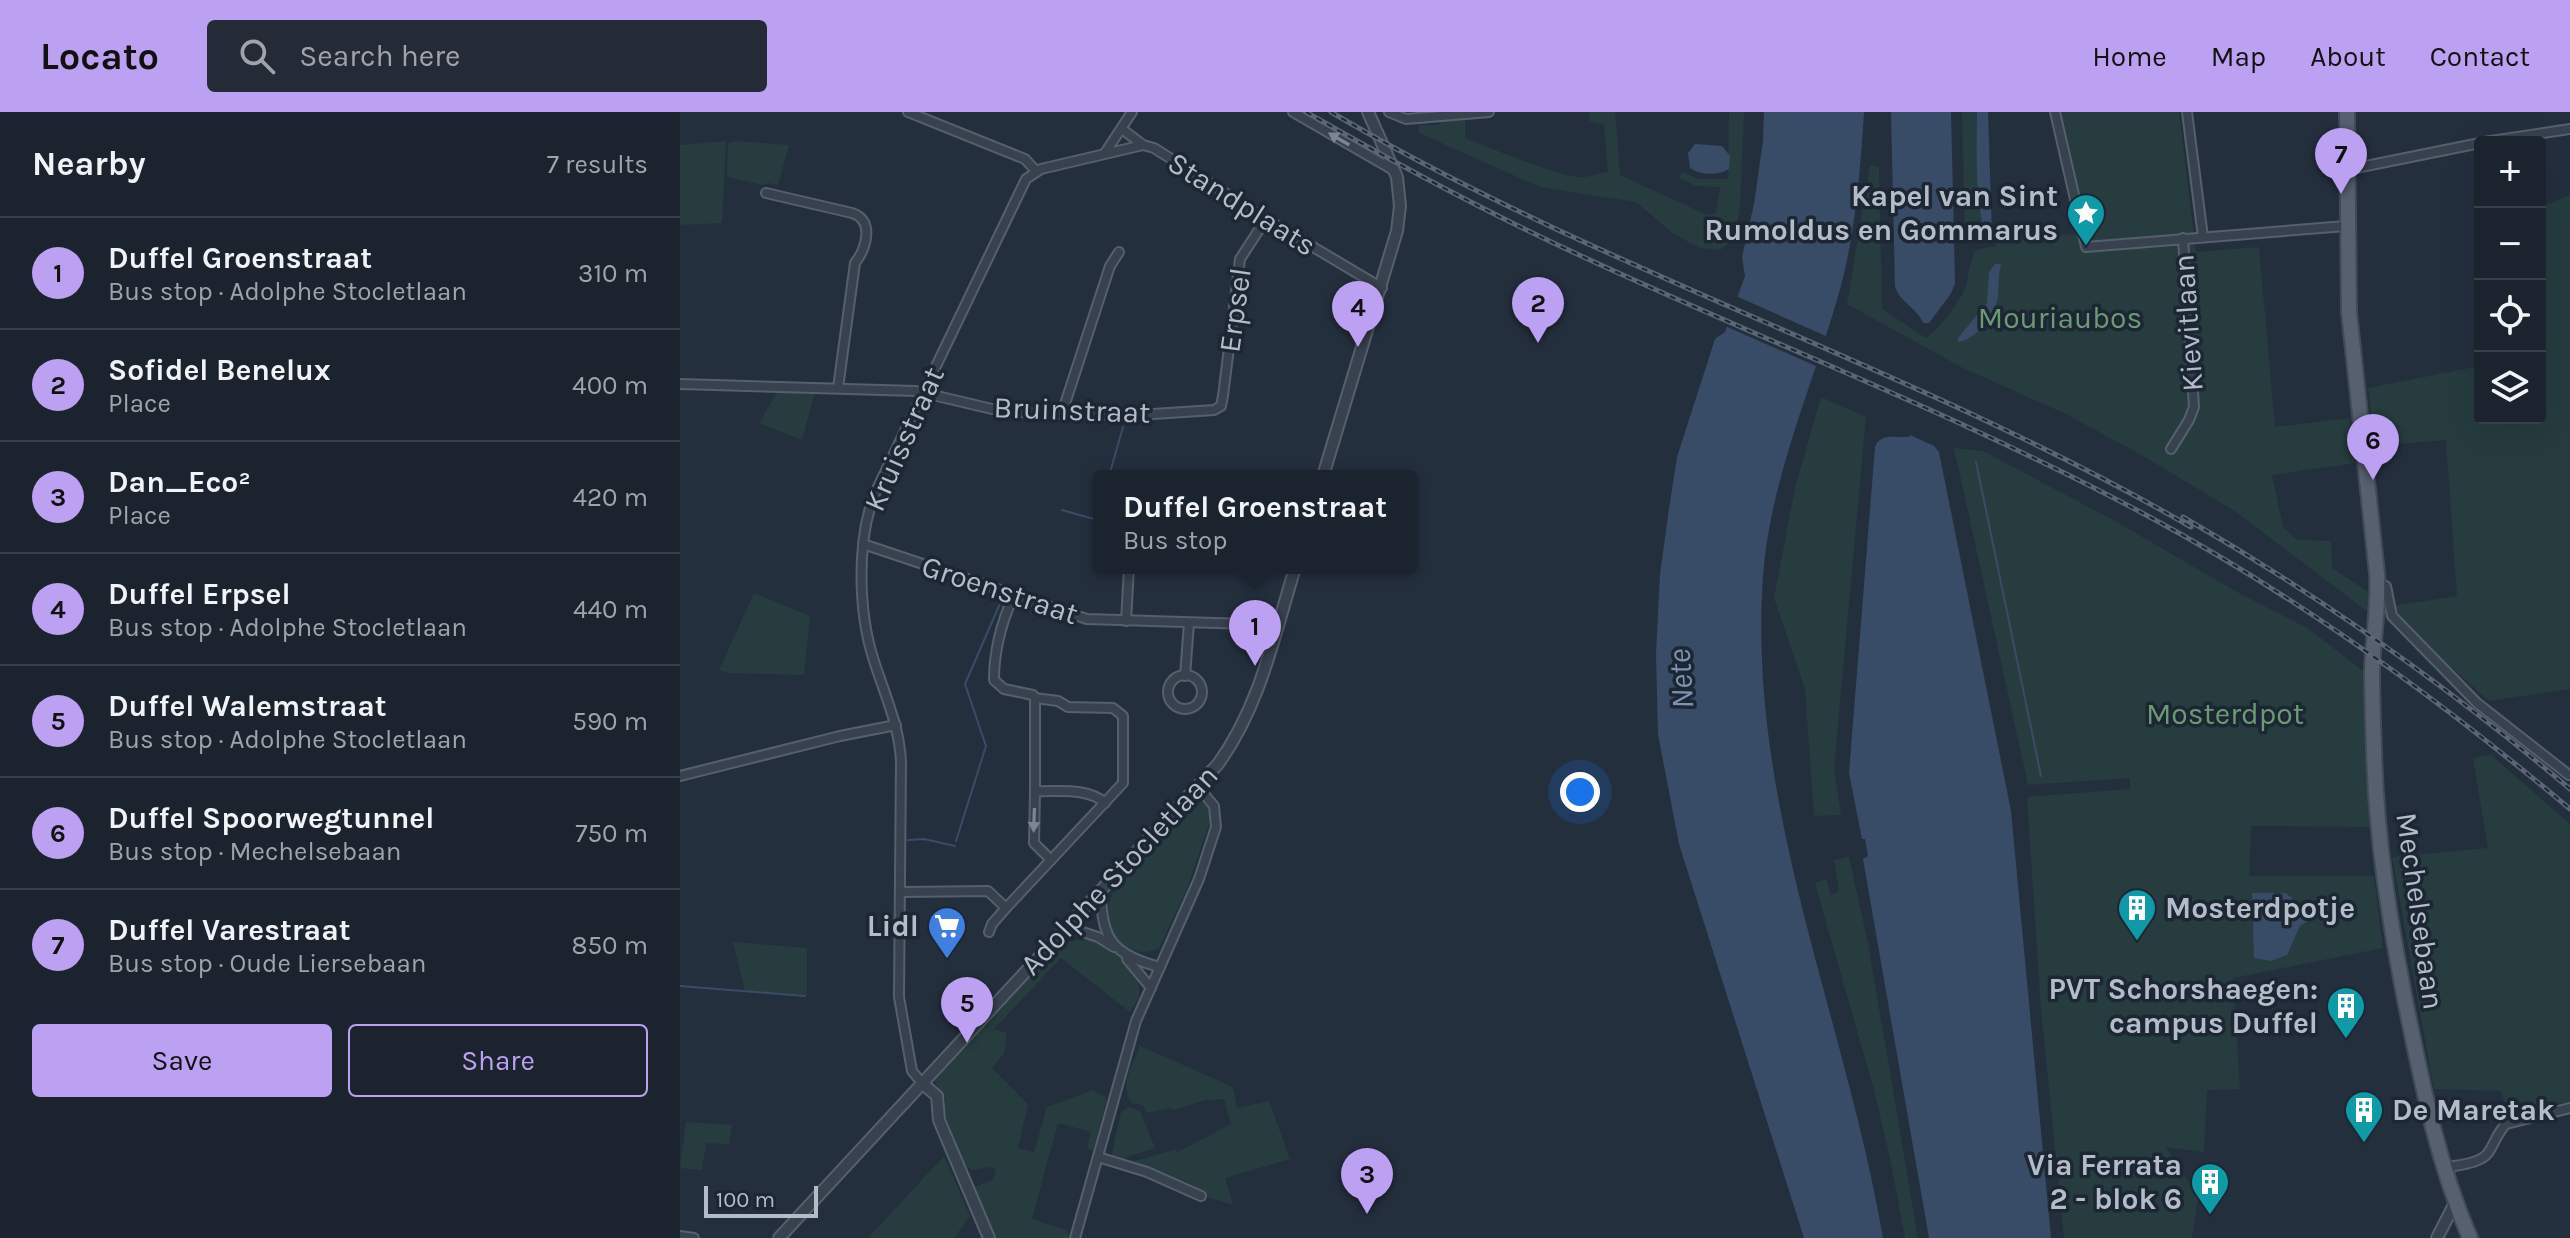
<!DOCTYPE html>
<meta charset="utf-8">
<style>
:root{--surface:#1b232e;--page:#242b36;--text:#f1f3f6;--muted:#a0a4aa;--line:#39404a;--accent:#bca0f2}
body{margin:0;font-family:Karla,sans-serif;background:var(--page);color:var(--text)}
.controls{position:absolute;right:24px;top:24px;display:grid;overflow:hidden;border-radius:8px;box-shadow:0 8px 32px #0002}
.controls button{width:72px;height:72px;display:grid;place-items:center;padding:0;border:0;border-bottom:2px solid var(--line);background:var(--surface);color:var(--text);font:40px sans-serif}
.scale{position:absolute;left:24px;bottom:20px;width:114px;box-sizing:border-box;padding-left:8px;border:4px solid #b4bcc9;border-top:0;font-size:22px;line-height:28px;white-space:nowrap;color:#b4bcc9;-webkit-text-stroke:6px #1d2633;paint-order:stroke}
.you{position:absolute;left:900px;top:680px;width:28px;height:28px;margin:-20px;border:6px solid #fff;border-radius:50%;background:#1a73e8;box-shadow:0 0 0 12px #1a73e833}
.badge{display:grid;place-items:center;width:52px;height:52px;border-radius:50%;background:var(--accent);color:#111;font-size:26px;font-weight:700}
.pin{position:absolute;translate:-50% -66px;filter:drop-shadow(0 2px 4px #0008)}
.pin::after{content:'';position:absolute;top:42px;width:28px;height:24px;background:inherit;clip-path:polygon(0 0,100% 0,50% 100%)}
.popup{position:absolute;left:413px;top:358px;width:324px;height:104px;box-sizing:border-box;display:grid;place-content:center;border-radius:8px;background:var(--surface);filter:drop-shadow(0 2px 6px #0005);font-size:26px;white-space:nowrap;color:var(--muted)}
.popup b{font-size:30px;color:var(--text)}
.popup::after{content:'';position:absolute;left:50%;top:100%;margin-left:-16px;border:16px solid transparent;border-top-color:var(--surface)}
.list{margin:0;padding:0;list-style:none}
h2{display:flex;justify-content:space-between;align-items:center;height:104px;margin:0;padding:0 32px;font-size:34px}
h2 small{font-size:26px;font-weight:400;color:var(--muted)}
.list li{display:grid;grid-template-columns:52px 1fr auto;gap:24px;align-items:center;box-sizing:border-box;height:112px;padding:0 32px;border-top:2px solid var(--line)}
.list b{display:block;font-size:30px;white-space:nowrap}
.list p{margin:0;font-size:26px;white-space:nowrap;color:var(--muted)}
.list em{font-size:26px;font-style:normal;color:var(--muted)}
.actions{display:flex;gap:16px;padding:24px 32px}
.actions a{flex:1;padding:18px 0;border:2px solid var(--accent);border-radius:8px;text-align:center;font-size:28px;color:var(--accent)}
.actions .main{background:var(--accent);color:#111}
.icon{flex:none;width:44px;height:44px;fill:none;stroke:currentColor;stroke-width:2;stroke-linecap:round;stroke-linejoin:round}
.map{position:relative;flex:none;width:1890px;height:1126px;overflow:hidden}
header{display:flex;align-items:center;gap:48px;box-sizing:border-box;height:112px;padding:0 40px;background:var(--accent);color:#111}
header strong{font-size:38px}
nav{display:flex;gap:44px;margin-inline-start:auto;font-size:28px}
.search{width:560px;height:72px;background:var(--page);display:flex;align-items:center;gap:20px;box-sizing:border-box;padding:0 28px;border-radius:8px;color:var(--muted);font-size:30px}
main{display:flex}
aside{flex:1;background:var(--surface)}
.map>svg:first-child{display:block}
.green{fill:#263c3f}
.water{fill:#394c67}
.pier{fill:#242f3e}
.lines{fill:none;stroke-linecap:round;stroke-linejoin:round}
.stream{stroke:#394c67;stroke-width:2}
.minor-casing{stroke:#565f6c;stroke-width:12}
.tertiary-casing{stroke:#565f6c;stroke-width:14}
.primary-casing{stroke:#414a57;stroke-width:18}
.minor{stroke:#38414e;stroke-width:8}
.tertiary{stroke:#38414e;stroke-width:10}
.primary{stroke:#56606e;stroke-width:14}
.rail-casing{stroke:#5a6575;stroke-width:5}
.rail{stroke:#1d2633;stroke-width:2;stroke-dasharray:6;stroke-linecap:butt}
.oneway{fill:#7c8592}
.labels{text-anchor:middle;dominant-baseline:central;stroke-width:7;stroke-linejoin:round;paint-order:stroke}
.poi-label{font-size:30px;font-weight:bold;fill:#b4bcc9;stroke:#1d2633;text-anchor:end}
.street-label{font-size:30px;fill:#b4bcc9;stroke:#1d2633}
.park-label{font-size:30px;fill:#6b9a76;stroke:#1d2633}
.water-label{font-size:32px;font-style:italic;fill:#7c92b1;stroke:#1d2633}
</style>
<header>
<strong>Locato</strong>
<div class="search"><svg class="icon" aria-label="search" viewBox="0 0 24 24"><circle cx="10" cy="10" r="6"/><path d="M15 15l6 6"/></svg>Search here</div>
<nav><a>Home</a><a>Map</a><a>About</a><a>Contact</a></nav>
</header>
<main>
<aside>
<h2>Nearby<small>7 results</small></h2>
<ul class="list">
<li><span class="badge">1</span><div><b>Duffel Groenstraat</b><p>Bus stop · Adolphe Stocletlaan</p></div><em>310 m</em></li>
<li><span class="badge">2</span><div><b>Sofidel Benelux</b><p>Place</p></div><em>400 m</em></li>
<li><span class="badge">3</span><div><b>Dan_Eco²</b><p>Place</p></div><em>420 m</em></li>
<li><span class="badge">4</span><div><b>Duffel Erpsel</b><p>Bus stop · Adolphe Stocletlaan</p></div><em>440 m</em></li>
<li><span class="badge">5</span><div><b>Duffel Walemstraat</b><p>Bus stop · Adolphe Stocletlaan</p></div><em>590 m</em></li>
<li><span class="badge">6</span><div><b>Duffel Spoorwegtunnel</b><p>Bus stop · Mechelsebaan</p></div><em>750 m</em></li>
<li><span class="badge">7</span><div><b>Duffel Varestraat</b><p>Bus stop · Oude Liersebaan</p></div><em>850 m</em></li>
</ul>
<div class="actions"><a class="main">Save</a><a>Share</a></div>
</aside>
<div class="map">
<svg width="1890" height="1126" viewBox="0 0 1890 1126">
<rect width="100%" height="100%" fill="#242f3e"/>
<g class="green">
<path d="M910,0H935L940,63L1027,103L1036,101L1040,75L1015,74L999,65L1003,60L1018,67H1048L1049,0H1064L1060,96L1054,127L1040,138L1020,136L994,122L956,90L860,75L739,21V13H760V7H785V26C806,34 887,68 904,65C912,64 919,61 928,60L924,12L909,9Z"/>
<path d="M1282,0H1305L1311,131L1285,128Z"/>
<path d="M1379,0H1499L1516,140L1579,135L1595,315L1670,306L1675,351L1592,363L1603,415L1617,428L1651,429L1652,456L1688,480V500L1556,400L1465,345L1386,302L1283,256L1167,192L1190,53L1199,55L1202,197L1246,226C1259,218 1275,195 1283,181C1290,168 1287,154 1296,138L1317,134V124L1405,122Z"/>
<path d="M46,29L42,111L0,113V33Z"/>
<path d="M55,29L109,33L98,73L88,71L82,73L47,65L48,31Z"/>
<path d="M1890,83V577L1809,589L1716,506L1712,494L1777,484L1766,328L1695,334L1688,276L1800,254V306H1860V96Z"/>
<path d="M97,280H135L122,328L79,311Z"/>
<path d="M1141,285L1186,305L1154,657L1161,703L1134,704L1125,577L1094,486L1115,376Z"/>
<path d="M1274,336L1303,339L1435,409L1557,480L1629,517L1687,562L1686,649L1691,715L1571,714L1569,764H1694L1703,836L1553,866L1560,977L1527,978L1524,1040L1486,1035L1518,1085L1512,1126H1384L1361,897L1347,685L1450,677V666L1348,673Z"/>
<path d="M74,481L130,504L124,563L49,561L39,558Z"/>
<path d="M1811,643L1890,712V990L1827,1000L1821,979L1754,977L1712,745L1808,736L1793,646Z"/>
<path d="M520,689L530,696L532,703L506,779L479,836C454,850 426,825 427,799C428,793 431,786 433,780L516,691Z"/>
<path d="M1169,745L1188,831L1238,1126H1225L1211,1051L1194,978L1135,771L1146,767L1151,783L1159,779L1154,748Z"/>
<path d="M397,828C403,828 410,828 416,829C436,835 462,860 459,883C458,889 453,895 450,900L381,846L314,917L327,921L324,941L312,956L348,992L338,1036L354,1040L367,995L413,978L427,986L413,1039L407,1036L411,1020L378,1011L352,1107L388,1119L389,1126H315L293,1076L313,1068L316,1057L310,1055L292,1058L286,1054L263,998L266,988L255,970L260,959L378,833Z"/>
<path d="M53,830L127,836V883L65,879Z"/>
<path d="M460,934L553,975L557,996L589,989L610,1047L545,1066L553,1093L524,1084L504,1068L502,1071L449,1051L496,1037V1041L551,1012L544,987L526,988L493,998L491,996L467,1001L463,993L451,991C440,970 452,955 460,934Z"/>
<path d="M449,995L460,999L475,1036L441,1047L431,1045L441,1000Z"/>
<path d="M6,1010L52,1013L49,1032L26,1031L22,1058L0,1056Z"/>
<path d="M264,1044L290,1104L274,1126H188Z"/>
</g>
<g class="water">
<path d="M1084,0H1184C1180,63 1175,130 1156,191C1130,281 1090,369 1083,464C1067,693 1165,905 1203,1126H1124L999,732L978,622L976,542L980,462L989,397L997,345L1035,227L1045,220L1065,164L1062,145L1074,92L1083,29Z"/>
<path d="M1211,0H1271L1275,172L1270,183L1249,211H1243C1238,196 1219,190 1215,174Z"/>
<path d="M1297,0H1308L1312,124L1309,126C1294,108 1297,26 1297,0Z"/>
<path d="M1015,32L1042,34L1050,44L1049,57C1039,64 1020,63 1010,56L1008,41Z"/>
<path d="M1315,152H1321C1318,163 1319,173 1318,184C1316,202 1296,228 1278,230V226L1307,191L1309,160Z"/>
<path d="M1230,323L1254,334L1259,340L1331,699L1371,1126H1249L1183,747L1188,744L1185,727H1182L1169,661L1195,335C1200,320 1217,326 1229,325Z"/>
<path d="M1572,781H1606L1620,793L1629,791L1636,800L1633,806L1620,814L1607,843L1591,849L1574,846Z"/>
</g>
<path class="pier" d="M1056,184L1148,225L1138,255L1043,213Z"/>
<g class="lines">
<g class="stream">
<path d="M1296,350L1361,664"/>
<path d="M429,364L443,315"/>
<path d="M382,398L414,407L419,398"/>
<path d="M228,728L244,727L275,734"/>
<path d="M276,729L306,634L285,572L322,487"/>
<path d="M0,874L125,884"/>
</g>
<g class="minor-casing">
<g id="minor">
<path d="M228,0L345,47L356,59"/>
<path d="M613,0L715,59"/>
<path d="M709,0L726,7L809,0"/>
<path d="M1375,0L1406,135L1666,114"/>
<path d="M1507,0L1523,125"/>
<path d="M442,17L463,33L474,36L586,107L702,176"/>
<path d="M1804,30L1890,17"/>
<path d="M425,41L452,0"/>
<path d="M1666,58L1800,31"/>
<path d="M86,81L172,101C195,108 186,137 175,151L158,276"/>
<path d="M0,272L236,279L312,297L359,302L458,303L534,298L541,294L543,284L560,147L586,107"/>
<path d="M382,301L430,154L439,140"/>
<path d="M1491,337L1509,308L1514,295L1503,126"/>
<path d="M183,432L407,507L598,513"/>
<path d="M1698,471L1706,474L1712,504L1797,591L1889,663"/>
<path d="M446,509L449,456"/>
<circle cx="505" cy="580" r="17"/>
<path d="M505,564L509,511"/>
<path d="M0,664L160,624L216,613"/>
<path d="M355,679V586"/>
<path d="M371,748L354,731L355,679C378,680 407,675 425,691"/>
<path d="M421,779C421,827 433,843 480,855"/>
<path d="M221,780L308,779L326,796"/>
<path d="M387,815L418,825L434,835"/>
<path d="M309,820L312,812L326,796L443,671V604L433,596L388,595L378,589L355,586L353,583L324,577L314,568C314,537 321,511 334,483"/>
<path d="M447,847L471,876"/>
<path d="M242,971L232,959L219,885L221,649C219,613 205,583 194,549C178,500 176,426 196,379L346,67L361,57L463,33"/>
<path d="M418,1045L467,1060L521,1084"/>
<path d="M1764,1056C1776,1053 1800,1052 1808,1041C1815,1031 1817,1021 1826,1012L1890,996"/>
<path d="M0,1124L14,1126"/>
<path d="M395,1126L456,909L519,767L536,715L534,694L518,675"/>
</g>
</g>
<g class="tertiary-casing">
<g id="tertiary">
<path d="M643,364L717,119L720,94L717,65L688,0"/>
<path d="M242,971L257,984L259,1008L309,1126"/>
<path d="M99,1126L538,652C580,594 594,524 615,456"/>
<path d="M1757,1126L1775,1091"/>
</g>
</g>
<g class="primary-casing">
<path id="primary" d="M1667,0L1669,200L1697,462C1699,495 1693,526 1692,559C1692,585 1693,612 1694,638C1696,726 1710,812 1727,898C1743,976 1758,1052 1790,1126"/>
</g>
<use href="#minor" class="minor"/>
<use href="#tertiary" class="tertiary"/>
<use href="#primary" class="primary"/>
<g class="rail-casing">
<g id="rail">
<path d="M626,0C715,51 804,99 897,142C1086,230 1282,304 1466,403C1619,485 1758,586 1890,697"/>
<path d="M651,0C926,162 1235,255 1511,415"/>
<path d="M1503,405C1640,484 1769,575 1890,677"/>
</g>
</g>
<use href="#rail" class="rail"/>
</g>
<defs><path id="oneway-solid" d="M-6-.8H1V-3.2L6.5 0L1 3.2V.8H-6Z" transform="scale(2)"/></defs>
<g class="oneway">
<use href="#oneway-solid" transform="translate(659 27) rotate(-150)"/>
<use href="#oneway-solid" transform="translate(354 708) rotate(92)"/>
</g>
<defs>
<g id="sight-pin" transform="scale(2)"><path d="M0 17L-7.5 6A9.5 9.5 0 1 1 7.5 6Z" fill="#0f9aa8" stroke="#1d2633"/><path d="M0-6L1.8-2.2L6-1.7L2.9 1.2L3.7 5.4L0 3.3L-3.7 5.4L-2.9 1.2L-6-1.7L-1.8-2.2Z" fill="#fff"/></g>
<g id="building-pin" transform="scale(2)"><path d="M0 17L-7.5 6A9.5 9.5 0 1 1 7.5 6Z" fill="#0f9aa8" stroke="#1d2633"/><path d="M-4-6H4V6H1V3H-1V6H-4ZM-2.5-4.3h1.7v1.8h-1.7ZM.8-4.3h1.7v1.8H.8ZM-2.5-1h1.7V.8h-1.7ZM.8-1h1.7V.8H.8Z" fill="#fff"/></g>
<g id="supermarket-pin" transform="scale(2)"><path d="M0 17L-7.5 6A9.5 9.5 0 1 1 7.5 6Z" fill="#3f7fe0" stroke="#1d2633"/><path d="M-6-5.5h2.5l.6 2H6L4.5 2H-2.5L-4.4-4H-6ZM-1.5 3.2a1.3 1.3 0 1 0 .1 0ZM3 3.2a1.3 1.3 0 1 0 .1 0Z" fill="#fff"/></g>
</defs>
<g fill-rule="evenodd">
<use href="#sight-pin" x="1406" y="101"/>
<use href="#building-pin" x="1457" y="796"/>
<use href="#supermarket-pin" x="267" y="814"/>
<use href="#building-pin" x="1666" y="894"/>
<use href="#building-pin" x="1684" y="998"/>
<use href="#building-pin" x="1530" y="1070"/>
</g>
<g class="labels">
<g class="poi-label">
<text x="1378" y="84">Kapel van Sint<tspan x="1378" dy="34">Rumoldus en Gommarus</tspan></text>
<text x="1485" y="796" text-anchor="start">Mosterdpotje</text>
<text x="239" y="814">Lidl</text>
<text x="1638" y="877">PVT Schorshaegen:<tspan x="1638" dy="34">campus Duffel</tspan></text>
<text x="1712" y="998" text-anchor="start">De Maretak</text>
<text x="1502" y="1053">Via Ferrata<tspan x="1502" dy="34">2 - blok 6</tspan></text>
</g>
<g class="street-label">
<text transform="translate(562 92) rotate(32)">Standplaats</text>
<text transform="translate(555 198) rotate(-82)">Erpsel</text>
<text transform="translate(1508 211) rotate(-94)">Kievitlaan</text>
<text transform="translate(392 298) rotate(2)">Bruinstraat</text>
<text transform="translate(224 327) rotate(-66)">Kruisstraat</text>
<text transform="translate(320 478) rotate(18)">Groenstraat</text>
<text transform="translate(439 758) rotate(-47)">Adolphe Stocletlaan</text>
<text transform="translate(1740 799) rotate(82)">Mechelsebaan</text>
</g>
<g class="park-label">
<text x="1380" y="206">Mouriaubos</text>
<text x="1545" y="602">Mosterdpot</text>
</g>
<g class="water-label">
<text transform="translate(1001 567) rotate(-94)">Nete</text>
</g>
</g>
</svg>
<div class="controls">
<button>+</button>
<button>−</button>
<button><svg class="icon" aria-label="locate" viewBox="0 0 24 24"><circle cx="12" cy="12" r="6"/><path d="M12 2v4M12 18v4M2 12h4M18 12h4"/></svg></button>
<button><svg class="icon" aria-label="layers" viewBox="0 0 24 24"><path d="M12 4l9 5-9 5-9-5zM3 14l9 5 9-5"/></svg></button>
</div>
<div class="scale">100 m</div>
<div class="you"></div>
<div class="pin badge" style="left:575px;top:554px">1</div>
<div class="popup"><b>Duffel Groenstraat</b>Bus stop</div>
<div class="pin badge" style="left:858px;top:231px">2</div>
<div class="pin badge" style="left:687px;top:1102px">3</div>
<div class="pin badge" style="left:678px;top:235px">4</div>
<div class="pin badge" style="left:287px;top:931px">5</div>
<div class="pin badge" style="left:1693px;top:368px">6</div>
<div class="pin badge" style="left:1661px;top:82px">7</div>
</div>
</main>
